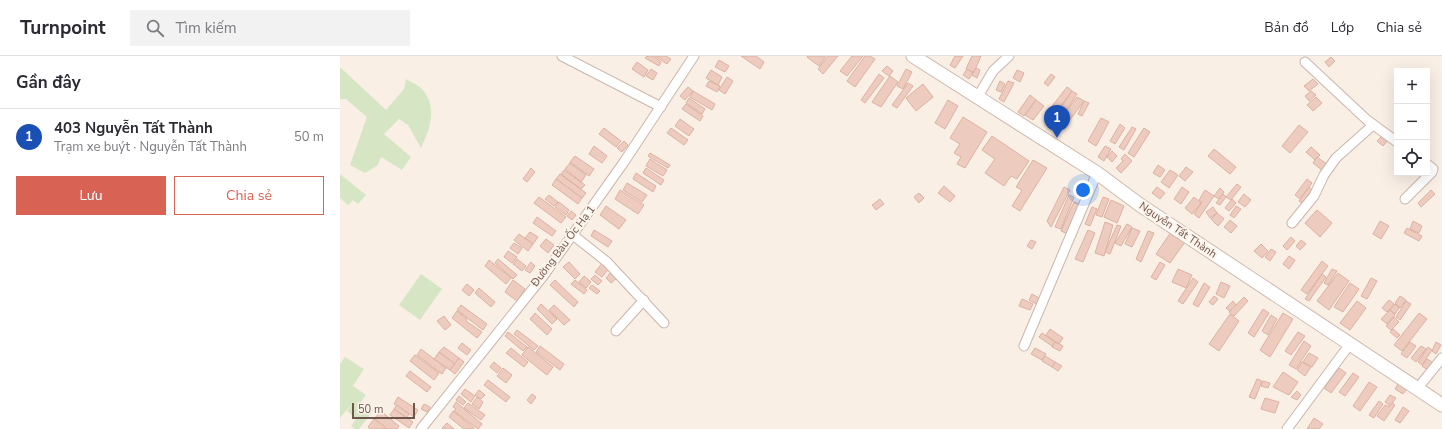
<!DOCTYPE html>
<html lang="vi">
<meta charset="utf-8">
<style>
:root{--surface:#fff;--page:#f2f2f3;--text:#2b2b33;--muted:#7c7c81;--line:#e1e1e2;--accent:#d86355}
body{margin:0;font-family:"Nunito Sans",sans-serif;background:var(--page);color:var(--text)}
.controls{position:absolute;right:12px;top:12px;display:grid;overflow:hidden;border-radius:0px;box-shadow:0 4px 16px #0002}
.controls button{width:36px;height:36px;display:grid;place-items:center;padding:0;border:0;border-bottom:1px solid var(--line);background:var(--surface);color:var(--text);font:20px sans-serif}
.scale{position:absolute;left:12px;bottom:10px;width:63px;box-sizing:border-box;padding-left:4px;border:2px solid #70554d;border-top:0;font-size:11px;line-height:14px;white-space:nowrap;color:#70554d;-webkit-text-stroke:3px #fdf4eb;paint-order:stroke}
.you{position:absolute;left:743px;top:134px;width:14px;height:14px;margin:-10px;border:3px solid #fff;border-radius:50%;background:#1a73e8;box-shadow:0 0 0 6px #1a73e833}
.badge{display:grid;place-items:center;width:26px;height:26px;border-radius:50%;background:var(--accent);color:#fff;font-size:13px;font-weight:700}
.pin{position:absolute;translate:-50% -33px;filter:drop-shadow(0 1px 2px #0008)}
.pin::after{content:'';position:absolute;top:21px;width:14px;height:12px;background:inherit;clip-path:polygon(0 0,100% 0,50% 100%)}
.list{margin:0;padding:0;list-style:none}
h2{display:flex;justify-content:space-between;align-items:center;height:52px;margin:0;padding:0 16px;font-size:17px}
h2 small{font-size:13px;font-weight:400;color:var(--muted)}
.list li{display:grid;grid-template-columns:26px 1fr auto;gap:12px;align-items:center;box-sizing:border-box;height:56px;padding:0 16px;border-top:1px solid var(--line)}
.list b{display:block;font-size:15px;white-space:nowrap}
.list p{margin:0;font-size:13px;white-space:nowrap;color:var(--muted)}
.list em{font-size:13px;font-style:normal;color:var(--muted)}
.actions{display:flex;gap:8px;padding:12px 16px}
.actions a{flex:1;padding:9px 0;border:1px solid var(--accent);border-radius:0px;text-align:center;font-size:14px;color:var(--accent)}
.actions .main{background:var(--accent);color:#fff}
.icon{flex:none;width:22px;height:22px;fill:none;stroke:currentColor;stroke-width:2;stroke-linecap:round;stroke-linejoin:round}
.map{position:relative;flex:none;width:1102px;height:373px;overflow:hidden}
header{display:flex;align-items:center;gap:24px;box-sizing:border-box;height:56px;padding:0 20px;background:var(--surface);border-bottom:1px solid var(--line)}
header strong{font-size:19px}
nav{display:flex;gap:22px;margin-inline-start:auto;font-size:14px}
.search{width:280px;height:36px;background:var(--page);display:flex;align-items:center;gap:10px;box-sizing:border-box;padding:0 14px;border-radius:0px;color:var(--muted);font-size:15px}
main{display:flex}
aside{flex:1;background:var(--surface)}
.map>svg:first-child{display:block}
.green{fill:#d6e6c5}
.building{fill:#edccbf;stroke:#ddb1a1}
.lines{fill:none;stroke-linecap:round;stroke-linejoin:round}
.street-casing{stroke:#cab6ac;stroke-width:11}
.secondary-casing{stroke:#cfb8ad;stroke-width:15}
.street{stroke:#fff;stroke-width:9}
.secondary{stroke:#fff;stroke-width:13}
.labels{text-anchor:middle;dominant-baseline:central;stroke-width:4;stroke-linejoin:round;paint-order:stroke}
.street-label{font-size:11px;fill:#70554d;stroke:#fdf4eb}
</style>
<header>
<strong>Turnpoint</strong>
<div class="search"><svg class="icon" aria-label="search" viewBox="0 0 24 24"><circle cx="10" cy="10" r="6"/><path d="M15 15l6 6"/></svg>Tìm kiếm</div>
<nav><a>Bản đồ</a><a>Lớp</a><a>Chia sẻ</a></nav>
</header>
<main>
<aside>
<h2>Gần đây<small></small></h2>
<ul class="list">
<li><span class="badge" style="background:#1a4fb4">1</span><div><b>403 Nguyễn Tất Thành</b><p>Trạm xe buýt · Nguyễn Tất Thành</p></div><em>50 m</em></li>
</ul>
<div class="actions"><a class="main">Lưu</a><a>Chia sẻ</a></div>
</aside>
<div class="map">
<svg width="1102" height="373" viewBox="0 0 1102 373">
<rect width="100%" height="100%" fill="#faefe5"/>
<g class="green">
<path d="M0,11L46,54L64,33L66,23C71,26 78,29 82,33C98,51 90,73 81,92L68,69L59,63L44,78L71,101L62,114L41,101L38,109L25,117L10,109L27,61L6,43H0Z"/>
<path d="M0,118L26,139L18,148L13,144L8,149L0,142Z"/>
<path d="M81,218L102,233L80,264L59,249Z"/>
<path d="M5,301L24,313L13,330L26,339L21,346L33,355L19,373H15L11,370L16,363L7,355L14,345L0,362V308Z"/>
</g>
<g class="building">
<path d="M307,0H313L321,6L319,10L305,2Z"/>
<path d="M315,0H326L331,3L327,8Z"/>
<path d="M401,0H416L424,6L420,13Z"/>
<path d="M468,0H486L479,10L467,1Z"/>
<path d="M488,0H498L483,18L478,13Z"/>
<path d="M512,0H523L507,20L500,15Z"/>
<path d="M525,0H530L535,3L515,31L507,25Z"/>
<path d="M615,0H623L615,12L610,9Z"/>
<path d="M632,0H641L634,16L626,13Z"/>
<path d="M991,1L995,5L989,11L985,6Z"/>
<path d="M379,4L389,10L385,16L375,11Z"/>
<path d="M297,6L308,14L304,21L292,13Z"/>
<path d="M547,10L553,15L549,20L542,15Z"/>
<path d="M636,12L640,14L637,22L632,19Z"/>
<path d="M311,13L317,17L313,24L306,20Z"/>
<path d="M566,13L572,16L563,33L557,30Z"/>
<path d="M627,13L633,17L629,23L623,19Z"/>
<path d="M371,14L382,21L378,29L366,22Z"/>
<path d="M677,14L684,17L680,26L673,22Z"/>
<path d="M539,18L544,22L525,47L521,44Z"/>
<path d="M711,18L715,21L708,30L704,27Z"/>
<path d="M550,20L558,26L541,51L532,46Z"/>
<path d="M387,21L393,25L385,38L379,34Z"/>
<path d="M973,23L978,28L969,35L964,30Z"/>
<path d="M369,25L380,30L377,36L366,30Z"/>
<path d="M660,25L665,28L661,36L656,34Z"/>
<path d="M668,25L674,27L664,46L659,43Z"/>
<path d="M568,27L573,30L557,52L552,49Z"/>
<path d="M583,28L593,41L576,55L566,42Z"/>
<path d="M348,31L353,35L345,44L340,40Z"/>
<path d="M727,31L732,35L715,58L709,54Z"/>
<path d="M353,35L375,48L372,54L350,41Z"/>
<path d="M732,35L737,38L721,62L716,59Z"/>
<path d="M971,35L976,39L969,45L965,40Z"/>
<path d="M690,39L696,44L684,60L678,56Z"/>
<path d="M737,41L744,45L726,69L719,65Z"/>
<path d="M976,41L982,47L973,55L967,49Z"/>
<path d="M349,42L365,53L362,58L346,47Z"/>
<path d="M608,44L618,50L605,73L595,67Z"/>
<path d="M696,44L704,50L693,64L685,59Z"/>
<path d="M744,45L749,47L742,60L738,58Z"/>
<path d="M346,48L363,60L360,65L342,53Z"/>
<path d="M715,59L720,63L714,70L709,67Z"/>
<path d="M623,61L647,76L625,112L617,108L621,101L614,97L620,88L610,82Z"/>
<path d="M761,62L769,66L756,90L748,85Z"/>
<path d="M340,63L354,73L349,80L335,70Z"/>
<path d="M780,68L785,72L775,88L770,85Z"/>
<path d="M959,69L968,76L950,97L942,90Z"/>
<path d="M792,71L796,73L784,94L779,91Z"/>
<path d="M264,72L281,85L276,91L259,78Z"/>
<path d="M331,72L348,84L344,89L327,77Z"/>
<path d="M804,72L810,76L794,101L788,97Z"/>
<path d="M652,80L689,105L677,123L671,120L664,130L645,117L655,103L642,94Z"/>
<path d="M1042,80L1047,85L1043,90L1037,85Z"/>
<path d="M284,85L288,89L282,96L277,92Z"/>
<path d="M254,90L267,100L262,107L249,98Z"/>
<path d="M765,90L771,93L764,105L758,101Z"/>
<path d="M971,91L980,99L975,104L966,96Z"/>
<path d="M874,93L896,111L890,118L868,100Z"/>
<path d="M772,95L777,100L772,106L767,101Z"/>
<path d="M310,97L330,109L328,112L308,100Z"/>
<path d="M785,98L792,105L781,117L776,112L783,105L781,103Z"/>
<path d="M235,100L254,113L249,120L230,106Z"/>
<path d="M977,101L988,109L983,115L973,107Z"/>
<path d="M310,103L327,114L323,120L306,110Z"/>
<path d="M693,104L707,112L680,155L672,150L682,134L676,131Z"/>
<path d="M230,107L246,119L241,126L225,113Z"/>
<path d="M818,109L825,114L820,121L813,117Z"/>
<path d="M846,111L853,116L845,125L839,120Z"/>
<path d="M191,112L195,116L187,126L183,123Z"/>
<path d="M306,112L324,124L321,129L303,117Z"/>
<path d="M224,114L245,129L241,133L221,118Z"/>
<path d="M830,114L838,119L829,132L821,126Z"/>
<path d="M296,117L316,130L313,136L293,123Z"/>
<path d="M220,118L246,137L242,142L216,123Z"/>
<path d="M216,123L242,142L238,148L212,129Z"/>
<path d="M967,123L972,127L960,143L955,139Z"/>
<path d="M287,127L307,139L302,146L283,134Z"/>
<path d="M897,128L901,131L891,144L886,141Z"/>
<path d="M604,130L615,140L610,146L598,137Z"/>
<path d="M724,131L730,134L711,171L707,165Z"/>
<path d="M817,131L825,137L820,143L812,137Z"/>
<path d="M842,131L849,136L841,148L834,143Z"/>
<path d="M969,131L973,135L963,148L959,145Z"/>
<path d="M880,132L884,136L879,143L874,140Z"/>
<path d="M280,134L304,149L298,158L275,143Z"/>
<path d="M865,134L874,140L859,162L854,158L862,146L859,144Z"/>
<path d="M1091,134L1095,138L1081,151L1078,147Z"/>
<path d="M579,137L584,142L579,147L574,141Z"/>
<path d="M883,138L886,141L880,149L876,147Z"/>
<path d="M904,138L911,144L905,151L898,146Z"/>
<path d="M209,139L218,146L214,150L205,143Z"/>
<path d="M729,139L734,141L721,173L715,171Z"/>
<path d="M199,141L226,161L221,167L194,147Z"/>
<path d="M763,141L769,143L762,161L756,159Z"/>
<path d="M854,141L861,147L852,158L845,152Z"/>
<path d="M540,143L544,148L536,154L532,149Z"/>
<path d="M892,143L896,147L889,155L885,152Z"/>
<path d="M771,144L784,150L777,167L764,161Z"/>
<path d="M219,146L229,154L226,159L215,151Z"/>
<path d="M734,146L742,149L728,178L721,175Z"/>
<path d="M266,150L286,164L279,173L260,159Z"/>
<path d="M896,150L901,153L894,162L890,159Z"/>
<path d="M752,151L757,153L750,170L745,168Z"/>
<path d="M873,151L877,157L870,162L866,156Z"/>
<path d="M977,154L992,167L980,181L965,167Z"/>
<path d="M231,155L236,159L232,164L227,160Z"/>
<path d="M877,157L884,163L878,170L871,163Z"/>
<path d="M197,161L216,175L212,180L193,167Z"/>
<path d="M890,164L897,170L891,177L884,171Z"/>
<path d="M1040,165L1049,170L1041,183L1033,178Z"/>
<path d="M1073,165L1082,170L1079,177L1070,173Z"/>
<path d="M765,166L773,169L764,200L755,197Z"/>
<path d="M787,168L792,171L781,190L775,187Z"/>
<path d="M777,169L781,170L770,198L765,196Z"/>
<path d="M792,172L800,175L792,191L785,188Z"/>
<path d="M1067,172L1082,180L1079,185L1064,177Z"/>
<path d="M254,174L272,185L268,191L251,180Z"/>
<path d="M748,174L755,177L743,206L735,203Z"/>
<path d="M808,175L814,177L801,206L796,203Z"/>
<path d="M190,176L198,181L193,188L185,182Z"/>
<path d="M831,176L845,186L830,207L816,198Z"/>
<path d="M179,178L193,188L188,195L174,184Z"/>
<path d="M951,181L955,185L947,194L943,190Z"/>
<path d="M206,183L214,189L208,197L200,190Z"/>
<path d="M691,184L696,186L692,193L687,190Z"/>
<path d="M961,184L966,188L960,194L956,190Z"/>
<path d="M174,187L182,192L178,198L170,192Z"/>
<path d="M921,188L928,195L922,202L914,195Z"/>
<path d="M931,193L936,196L930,205L925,201Z"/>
<path d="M168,195L177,201L172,207L164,201Z"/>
<path d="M949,200L955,204L949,213L943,208Z"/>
<path d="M158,203L177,219L173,223L155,207Z"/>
<path d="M177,203L186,210L182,215L173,208Z"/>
<path d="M149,204L171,222L166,228L145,210Z"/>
<path d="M264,205L271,210L262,221L255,216Z"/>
<path d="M982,205L988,210L967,238L961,234Z"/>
<path d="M191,206L195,210L190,217L185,214Z"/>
<path d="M229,206L240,218L235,223L223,211Z"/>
<path d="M820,206L825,209L816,224L811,221Z"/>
<path d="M838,213L852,219L846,232L832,226Z"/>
<path d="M992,213L997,215L988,229L984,227Z"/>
<path d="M271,216L277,222L271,227L266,222Z"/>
<path d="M998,217L1009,225L989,254L977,245Z"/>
<path d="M982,218L986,221L969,245L965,243Z"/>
<path d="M255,219L262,225L258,229L251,223Z"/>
<path d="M244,220L251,226L246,232L239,226Z"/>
<path d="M853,222L858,226L843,248L838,245Z"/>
<path d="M1031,222L1037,225L1027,243L1021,240Z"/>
<path d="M173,224L185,233L177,245L165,236Z"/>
<path d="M215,224L238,246L234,251L210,229Z"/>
<path d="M235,224L247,234L244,238L231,228Z"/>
<path d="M881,226L890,230L884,242L876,238Z"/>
<path d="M864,227L870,231L858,251L853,248Z"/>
<path d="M1010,227L1019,233L1003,256L994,251Z"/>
<path d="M127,228L134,234L129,240L122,234Z"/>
<path d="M252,229L260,235L257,238L249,232Z"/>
<path d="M139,232L155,246L151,251L135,237Z"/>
<path d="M692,238L699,242L696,248L689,244Z"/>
<path d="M874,240L878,243L873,249L869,246Z"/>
<path d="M1060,240L1066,244L1060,252L1055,247Z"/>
<path d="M904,241L908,245L894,260L889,256Z"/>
<path d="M682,243L693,248L690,254L679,250Z"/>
<path d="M1049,244L1054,248L1047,256L1042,252Z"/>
<path d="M893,245L896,249L890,255L886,252Z"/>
<path d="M1017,245L1026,252L1010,274L1000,267Z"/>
<path d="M1066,245L1071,248L1060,264L1056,261Z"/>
<path d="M201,248L217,263L212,268L197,253Z"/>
<path d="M1055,248L1059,252L1055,258L1050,254Z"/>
<path d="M121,249L147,268L143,274L117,254Z"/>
<path d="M214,249L230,264L224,269L209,254Z"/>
<path d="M923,253L929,257L914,281L908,277Z"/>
<path d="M1050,254L1055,259L1047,268L1041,263Z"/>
<path d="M117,255L127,263L126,265L142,276L137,282L112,262Z"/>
<path d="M195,257L212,273L207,279L190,263Z"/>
<path d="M943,257L953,263L930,301L920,294Z"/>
<path d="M1079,257L1087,263L1062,295L1054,289Z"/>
<path d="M890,258L899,265L879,295L869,288Z"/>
<path d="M931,259L937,263L928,279L922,275Z"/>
<path d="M104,260L111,269L105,274L97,265Z"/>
<path d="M1054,261L1059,266L1051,274L1046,270Z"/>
<path d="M710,273L723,282L719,288L706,279Z"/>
<path d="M1053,273L1060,279L1057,282L1050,276Z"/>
<path d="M177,274L198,290L194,294L174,278Z"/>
<path d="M168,276L187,291L183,295L165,280Z"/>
<path d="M958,276L965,280L951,299L945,295Z"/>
<path d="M702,277L715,286L712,290L699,281Z"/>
<path d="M964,285L971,290L956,313L949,309Z"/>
<path d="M715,286L723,290L720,295L712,291Z"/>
<path d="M1070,286L1076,290L1067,302L1061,298Z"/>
<path d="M1096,286L1101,289L1096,298L1092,295Z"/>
<path d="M122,287L131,294L127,299L118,292Z"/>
<path d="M200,290L224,308L220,314L196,296Z"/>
<path d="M1081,290L1086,293L1076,306L1071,302Z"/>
<path d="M104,291L119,302L115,308L99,296Z"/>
<path d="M188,291L213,311L207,319L182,299Z"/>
<path d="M1088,291L1092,294L1082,309L1078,306Z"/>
<path d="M171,292L188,306L184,311L166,297Z"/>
<path d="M695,292L706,298L702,304L691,298Z"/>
<path d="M81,293L106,312L102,318L77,299Z"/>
<path d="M99,296L115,308L110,314L94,303Z"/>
<path d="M969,297L978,302L972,311L963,306Z"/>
<path d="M75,299L99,317L94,324L70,305Z"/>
<path d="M705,300L715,306L712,311L702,305Z"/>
<path d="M119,302L124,306L115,318L110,314Z"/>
<path d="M1087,303L1094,307L1089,315L1082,310Z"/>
<path d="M154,306L161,312L157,317L150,311Z"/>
<path d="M715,306L722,310L718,315L712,311Z"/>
<path d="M962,306L971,311L965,320L957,314Z"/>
<path d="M163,312L172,319L166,327L157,320Z"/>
<path d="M999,312L1006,317L991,337L984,332Z"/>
<path d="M70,315L91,331L87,336L66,320Z"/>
<path d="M943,316L958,326L949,339L933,331Z"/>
<path d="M1013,317L1019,321L1005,340L999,336Z"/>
<path d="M917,323L922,325L915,343L909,341Z"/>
<path d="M148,324L170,341L166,346L144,329Z"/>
<path d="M923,325L930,327L928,332L921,330Z"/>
<path d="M1029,326L1037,331L1020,355L1013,350Z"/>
<path d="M1059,326L1068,331L1063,338L1055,333Z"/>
<path d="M125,333L135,340L131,346L121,338Z"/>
<path d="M139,334L145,339L141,343L135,339Z"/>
<path d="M957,335L961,339L957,344L951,341Z"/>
<path d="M192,338L196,341L191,348L187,344Z"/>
<path d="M1050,339L1056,342L1050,350L1045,346Z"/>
<path d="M119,340L126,346L123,349L116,344Z"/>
<path d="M58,341L78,354L74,361L54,348Z"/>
<path d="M137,341L143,346L139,353L132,348Z"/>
<path d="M925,342L939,346L935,357L921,353Z"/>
<path d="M1039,345L1043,348L1034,362L1029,359Z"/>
<path d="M116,346L142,368L138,373L114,355L116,353L113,351Z"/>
<path d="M128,347L145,359L141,364L124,352Z"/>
<path d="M1052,347L1055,349L1044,365L1037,360L1045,349L1049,351Z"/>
<path d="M84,348L90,351L87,356L81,353Z"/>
<path d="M57,349L69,358L67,362L54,353Z"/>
<path d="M1063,351L1069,355L1060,367L1055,364Z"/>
<path d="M54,353L73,366L69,372L50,359Z"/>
<path d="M41,355L59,370L57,373H47L34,363Z"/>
<path d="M113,355L134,372L133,373H124L109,361Z"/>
<path d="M974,362L983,368L979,373H967Z"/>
<path d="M34,363L44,370L47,373H30L28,371Z"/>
<path d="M107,367L114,373H104L102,372Z"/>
</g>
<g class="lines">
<g class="street-casing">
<g id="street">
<path d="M222,0L321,51"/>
<path d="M965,6L1027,64L1057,86"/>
<path d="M637,42L653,15L669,0"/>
<path d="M1065,143L1092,116L1093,113L1087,108"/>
<path d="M952,167L974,140L984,119L996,102L1033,69"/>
<path d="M233,179L267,206L324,267"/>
<path d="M276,275L304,244"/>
<path d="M684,290L757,117"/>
<path d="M1077,333L1102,302"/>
<path d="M81,373L204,219L284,106L354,0"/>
<path d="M947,373L1010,288"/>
</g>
</g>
<g class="secondary-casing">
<path id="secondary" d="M573,0L757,117L800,149L1102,349"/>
</g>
<use href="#street" class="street"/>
<use href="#secondary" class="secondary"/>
</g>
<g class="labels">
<g class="street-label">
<text transform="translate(838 174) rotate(34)">Nguyễn Tất Thành</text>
<text transform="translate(223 190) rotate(-53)">Đường Bàu Ốc Hạ 1</text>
</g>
</g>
</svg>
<div class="controls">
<button>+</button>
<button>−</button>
<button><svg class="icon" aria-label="locate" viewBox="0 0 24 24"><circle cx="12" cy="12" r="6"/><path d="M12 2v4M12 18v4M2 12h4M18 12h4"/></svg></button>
</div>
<div class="scale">50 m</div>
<div class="you"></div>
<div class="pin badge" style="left:717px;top:82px;background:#1a4fb4">1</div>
</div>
</main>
